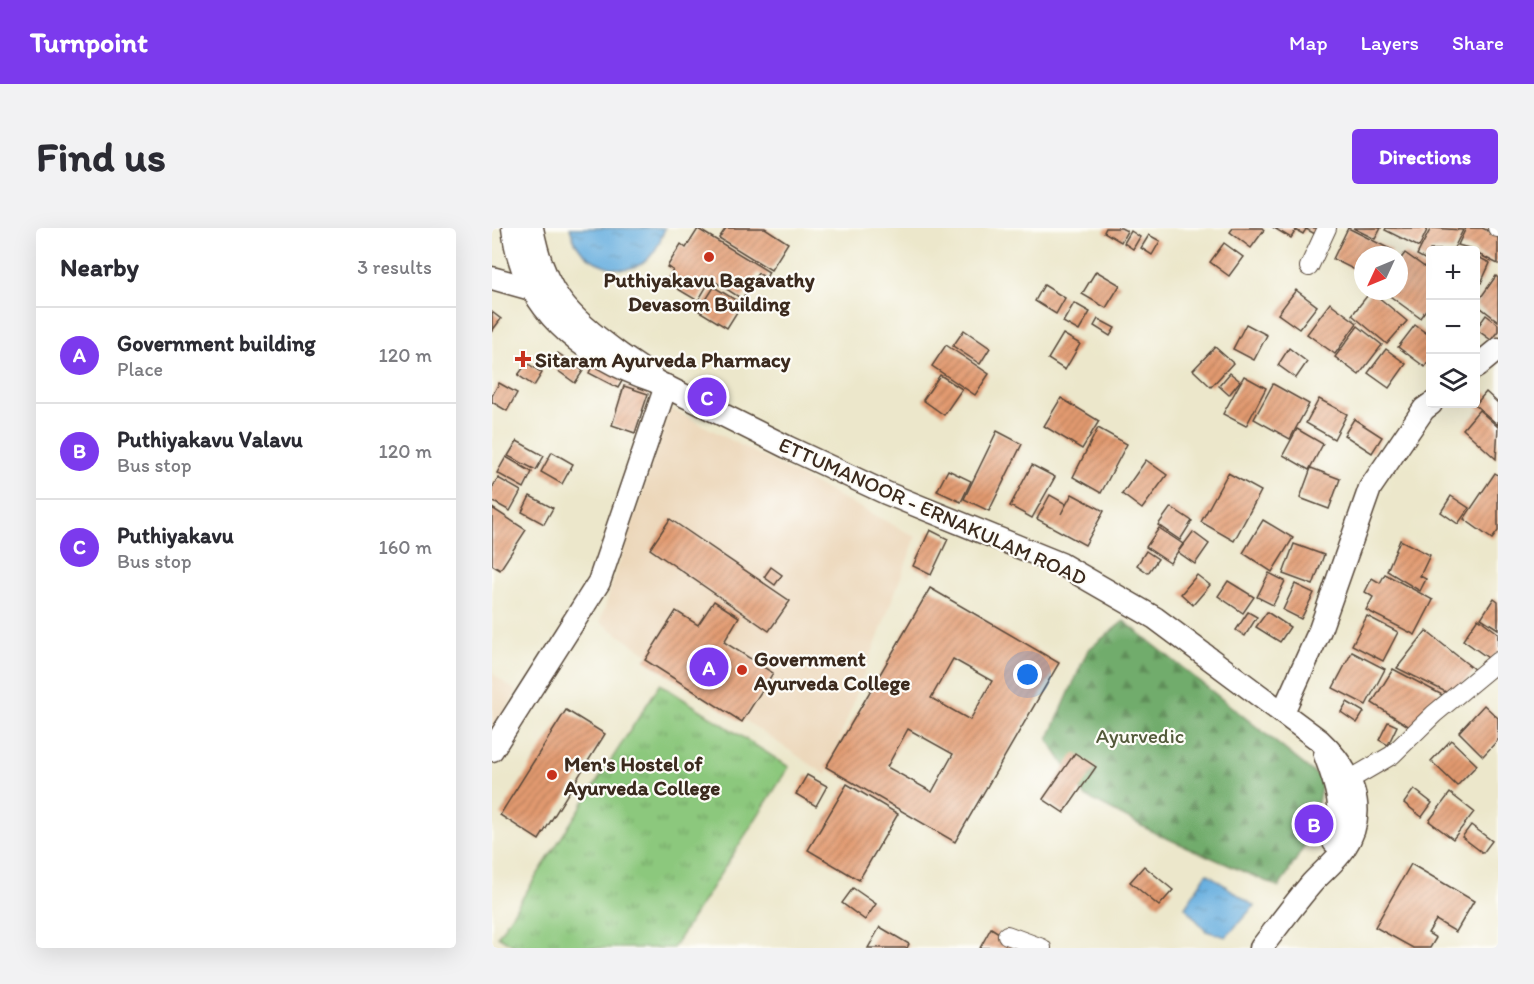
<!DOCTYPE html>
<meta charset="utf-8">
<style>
:root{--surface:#fff;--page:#f2f2f3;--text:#2b2b33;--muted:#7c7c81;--line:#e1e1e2;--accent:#7c3aed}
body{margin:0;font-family:Itim,sans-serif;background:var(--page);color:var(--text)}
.controls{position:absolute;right:18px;top:18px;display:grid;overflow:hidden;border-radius:6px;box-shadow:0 6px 24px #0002}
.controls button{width:54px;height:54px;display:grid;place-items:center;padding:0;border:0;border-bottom:2px solid var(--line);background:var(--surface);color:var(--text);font:30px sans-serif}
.compass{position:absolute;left:862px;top:18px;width:54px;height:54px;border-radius:50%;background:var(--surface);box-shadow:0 6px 24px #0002;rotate:226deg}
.you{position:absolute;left:536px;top:447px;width:21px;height:21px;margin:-15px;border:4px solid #fff;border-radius:50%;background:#1a73e8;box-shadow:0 0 0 9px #1a73e833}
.badge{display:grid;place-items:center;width:39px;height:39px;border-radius:50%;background:var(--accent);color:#fff;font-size:20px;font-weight:700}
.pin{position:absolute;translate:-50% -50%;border:3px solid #fff;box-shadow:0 2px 6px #0006}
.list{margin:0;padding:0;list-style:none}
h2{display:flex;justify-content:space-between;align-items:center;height:78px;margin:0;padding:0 24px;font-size:26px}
h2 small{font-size:20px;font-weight:400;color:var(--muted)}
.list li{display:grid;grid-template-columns:39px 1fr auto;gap:18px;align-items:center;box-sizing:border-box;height:96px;padding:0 24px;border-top:2px solid var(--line)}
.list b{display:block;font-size:22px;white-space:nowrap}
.list p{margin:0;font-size:20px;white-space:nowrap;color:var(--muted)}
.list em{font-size:20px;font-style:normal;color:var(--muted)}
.icon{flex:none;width:33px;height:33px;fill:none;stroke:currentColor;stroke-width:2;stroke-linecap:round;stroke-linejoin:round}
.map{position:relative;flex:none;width:1006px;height:720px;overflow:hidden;border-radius:6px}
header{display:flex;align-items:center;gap:36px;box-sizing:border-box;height:84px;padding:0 30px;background:var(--accent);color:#fff}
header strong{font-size:28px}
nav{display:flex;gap:33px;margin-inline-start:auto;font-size:21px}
.intro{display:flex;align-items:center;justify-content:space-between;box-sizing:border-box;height:144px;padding:0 36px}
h1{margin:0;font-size:42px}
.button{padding:15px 27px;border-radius:6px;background:var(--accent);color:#fff;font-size:21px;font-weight:700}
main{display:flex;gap:36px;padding:0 36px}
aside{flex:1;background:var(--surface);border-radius:6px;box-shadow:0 6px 24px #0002}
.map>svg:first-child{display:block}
.built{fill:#ecd7ba}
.grass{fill:url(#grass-tufts);stroke:#64794e;stroke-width:1.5}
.forest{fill:url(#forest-firs);stroke:#566b45;stroke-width:1.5}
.water{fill:url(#water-ripples);stroke:#526c7e;stroke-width:1.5}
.building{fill:url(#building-hatch);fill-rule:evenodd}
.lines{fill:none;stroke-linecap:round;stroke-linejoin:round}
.minor-casing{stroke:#564638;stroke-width:20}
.major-casing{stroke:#564638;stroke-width:25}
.minor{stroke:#fff;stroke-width:18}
.major{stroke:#fff;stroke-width:22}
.poi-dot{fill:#c8321e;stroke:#fdfcf7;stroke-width:2}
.labels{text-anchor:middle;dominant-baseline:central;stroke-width:4.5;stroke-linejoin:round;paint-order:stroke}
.poi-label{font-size:21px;font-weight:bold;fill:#3b2a1e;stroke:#fdfcf7;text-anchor:start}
.street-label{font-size:21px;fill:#3b2a1e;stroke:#fdfcf7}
.park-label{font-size:21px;fill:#53593a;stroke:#fdfcf7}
</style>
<header>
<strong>Turnpoint</strong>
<nav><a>Map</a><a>Layers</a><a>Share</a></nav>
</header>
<div class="intro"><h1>Find us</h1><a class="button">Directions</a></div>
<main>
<aside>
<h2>Nearby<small>3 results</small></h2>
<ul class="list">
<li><span class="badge">A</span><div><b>Government building</b><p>Place</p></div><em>120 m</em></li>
<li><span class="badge">B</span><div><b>Puthiyakavu Valavu</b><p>Bus stop</p></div><em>120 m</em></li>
<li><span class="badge">C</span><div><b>Puthiyakavu</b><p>Bus stop</p></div><em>160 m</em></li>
</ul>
</aside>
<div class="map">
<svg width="1006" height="720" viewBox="0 0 1006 720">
<defs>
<pattern id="grass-tufts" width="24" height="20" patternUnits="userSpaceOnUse" patternTransform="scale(1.5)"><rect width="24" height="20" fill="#8cc87d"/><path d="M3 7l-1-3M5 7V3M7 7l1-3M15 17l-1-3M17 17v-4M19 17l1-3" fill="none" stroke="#74a366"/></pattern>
<pattern id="forest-firs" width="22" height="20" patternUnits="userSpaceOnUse" patternTransform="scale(1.5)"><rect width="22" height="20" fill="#71ac6c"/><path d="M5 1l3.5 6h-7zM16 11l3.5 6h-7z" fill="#5e8c58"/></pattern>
<pattern id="water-ripples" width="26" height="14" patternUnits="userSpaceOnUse" patternTransform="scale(1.5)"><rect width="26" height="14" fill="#68afdf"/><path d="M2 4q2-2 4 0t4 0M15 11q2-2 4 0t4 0" fill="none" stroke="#578fb4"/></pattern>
<pattern id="building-hatch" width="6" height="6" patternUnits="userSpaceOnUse" patternTransform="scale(1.5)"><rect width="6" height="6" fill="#e29a70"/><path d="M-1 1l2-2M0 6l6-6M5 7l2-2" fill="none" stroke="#b87e5b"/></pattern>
</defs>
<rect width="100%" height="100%" fill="#fdfcf7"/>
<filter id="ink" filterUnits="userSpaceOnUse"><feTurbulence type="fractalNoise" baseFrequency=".0167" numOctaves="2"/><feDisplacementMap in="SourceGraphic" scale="12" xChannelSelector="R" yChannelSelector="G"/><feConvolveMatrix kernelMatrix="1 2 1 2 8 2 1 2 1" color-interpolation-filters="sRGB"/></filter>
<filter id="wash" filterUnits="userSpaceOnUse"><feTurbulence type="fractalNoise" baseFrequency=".008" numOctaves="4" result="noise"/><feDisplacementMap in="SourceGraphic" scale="24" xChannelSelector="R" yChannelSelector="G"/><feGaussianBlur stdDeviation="1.35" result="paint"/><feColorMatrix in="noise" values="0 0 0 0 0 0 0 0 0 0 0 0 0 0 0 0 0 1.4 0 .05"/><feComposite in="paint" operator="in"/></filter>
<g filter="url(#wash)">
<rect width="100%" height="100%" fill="#ece7cb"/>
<g class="built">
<path d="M178,180L424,309L334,547L108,394Z"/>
<path d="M0,445L25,464L0,505Z"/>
</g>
<path class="grass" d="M168,456L297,539L181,720H25L6,708Z"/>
<path class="forest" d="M632,393L831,552L818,609L787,659L665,606L593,568L556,512L596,422Z"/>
<g class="water">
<path d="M78,0H173C168,14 161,31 147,37C127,47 96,35 85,17C81,13 80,5 78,0Z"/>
<path d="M715,645L762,678L734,709L714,703L693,679Z"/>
</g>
<g id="blocks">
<g class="building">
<path d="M234,0H273L296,15L279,42L227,10Z"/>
<path d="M614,0H629L635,3L629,14L612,4Z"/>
<path d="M741,0H770L772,2L759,20L738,4Z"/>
<path d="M782,0H826L823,6L814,1L811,6L804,2L799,10Z"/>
<path d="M856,0L900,22L897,27H871V46L841,31Z"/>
<path d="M861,0H889L883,11Z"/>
<path d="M894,0H936L927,19L893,2Z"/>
<path d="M939,0L971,2L961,22H938V34L925,27Z"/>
<path d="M974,0H990L1006,7V36L984,25V22L966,17Z"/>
<path d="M206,1L277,44L274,50L266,45L250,71L219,51L206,73L174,54L181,42L175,39L189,16L194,20Z"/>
<path d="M639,3L648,9L641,21L632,15Z"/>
<path d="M657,7L668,13L660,27L649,20Z"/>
<path d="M732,15L751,29L737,48L718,34Z"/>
<path d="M913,25L938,43V76L928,90L891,63H907V33Z"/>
<path d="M984,28L998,35L989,55L984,52Z"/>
<path d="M604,43L628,57L614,80L590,66Z"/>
<path d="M1004,48L1006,50V93L984,76Z"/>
<path d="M552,57L573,70L564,86L543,73Z"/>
<path d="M222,59L250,76L235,100L207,83Z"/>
<path d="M804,62L825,78L807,101L786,86Z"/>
<path d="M879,63L915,93L895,116L860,87Z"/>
<path d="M582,75L598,84L587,103L571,94Z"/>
<path d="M838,75L865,95L843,126L815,106Z"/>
<path d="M0,84L9,91L0,103Z"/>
<path d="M994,87L1006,96V103L999,112L984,101Z"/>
<path d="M606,91L623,100L618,108L602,98Z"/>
<path d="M754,96L775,107L762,132L741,121Z"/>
<path d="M923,97L938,108V131L933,139L906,119Z"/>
<path d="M866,98L890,117L867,147L843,129Z"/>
<path d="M472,102L498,120L488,136L461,118Z"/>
<path d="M571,106L588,116L573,142L556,131Z"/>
<path d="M454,117L497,146L483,167L440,138Z"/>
<path d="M723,119L741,135L719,159L701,142Z"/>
<path d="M797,120L815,134L804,150L786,137Z"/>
<path d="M894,121L914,136L897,160L876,145Z"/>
<path d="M66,125L91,143L83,155L58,137Z"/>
<path d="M103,132L133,148L126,160L97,145Z"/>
<path d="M35,135L50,145L42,158L26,147Z"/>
<path d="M738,145L748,153L737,167L727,158Z"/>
<path d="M448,147L470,161L452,187L431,172Z"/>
<path d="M752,148L774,160L754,198L731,186Z"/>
<path d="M7,155L25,165L15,183L0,174V168Z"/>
<path d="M781,156L817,176L798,211L762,191Z"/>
<path d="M132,158L156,166L143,205L120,197Z"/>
<path d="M994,164L1006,175V197L983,177Z"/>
<path d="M569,170L607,193L590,221L552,198Z"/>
<path d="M827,171L855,186L842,211L814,195Z"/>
<path d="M987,182L1006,199L1004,231L971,201Z"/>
<path d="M862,191L890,209L880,225L852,207Z"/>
<path d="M606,200L635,216L609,265L581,249Z"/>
<path d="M805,201L831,216L817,242L791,227Z"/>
<path d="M505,203L530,216L497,283L472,271Z"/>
<path d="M25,213L52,228L44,242L16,228Z"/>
<path d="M60,224L81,236L70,256L49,244Z"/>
<path d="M14,229L40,244L32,260L5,245Z"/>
<path d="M654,232L675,247L650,281L630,266Z"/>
<path d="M540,237L563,249L540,290L518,278Z"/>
<path d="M819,240L848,251L837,281L808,270Z"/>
<path d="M456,242L479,253L469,274L445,263Z"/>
<path d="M736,245L769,263L742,313L709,294Z"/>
<path d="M1003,245L1006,247V303L1000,311L972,291Z"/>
<path d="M6,250L29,263L18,283L0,273V260Z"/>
<path d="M580,266L612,283L593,317L545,291L558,267L574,276L569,286Z"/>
<path d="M38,268L61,280L52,296L30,284Z"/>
<path d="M959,268L977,280L966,296L949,284Z"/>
<path d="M679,279L700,293L688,312L666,297Z"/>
<path d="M0,280L34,302L8,342L0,337Z"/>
<path d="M178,291L298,373L277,403L158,321Z"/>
<path d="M771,292L801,310L780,344L751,325Z"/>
<path d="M667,300L691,316L678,335L654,319Z"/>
<path d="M438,302L456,311L439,347L421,338Z"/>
<path d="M701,304L717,316L703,336L686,324Z"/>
<path d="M908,312L938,327L928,348L934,351L928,363L895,343Z"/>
<path d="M802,316L832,327L821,357L791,346Z"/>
<path d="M654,323L666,331L656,345L645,337Z"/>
<path d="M279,339L290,347L283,357L272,349Z"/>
<path d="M777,345L793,353L781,377L765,369Z"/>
<path d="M893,346L941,372L923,407L874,382L881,369L873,364L880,350L888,355Z"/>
<path d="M705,347L718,357L701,377L689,366Z"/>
<path d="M736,353L762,369L751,385L726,368Z"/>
<path d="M803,356L822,365L809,391L791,382Z"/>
<path d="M438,360L567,435L463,614L334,539ZM461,431L500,453L478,492L439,470ZM416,501L461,526L440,564L395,539Z"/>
<path d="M1002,370L1006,373V401L989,390Z"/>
<path d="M222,373L247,389L232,414L281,445L250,494L153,432L184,383L206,397Z"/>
<path d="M756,384L765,389L753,408L744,402Z"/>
<path d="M775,384L798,399L788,414L764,399Z"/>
<path d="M875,388L906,404L891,433L860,417Z"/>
<path d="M986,390L1006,405V423L999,432L971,412Z"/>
<path d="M934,403L983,442L960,467L905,440Z"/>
<path d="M860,424L893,441L874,477L841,460Z"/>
<path d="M901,441L956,470L921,501L880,475Z"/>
<path d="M855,474L872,484L865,495L849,484Z"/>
<path d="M992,477L1006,490V512L991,528L967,504Z"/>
<path d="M74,482L113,506L47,612L8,587Z"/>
<path d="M896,494L905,498L896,517L887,512Z"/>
<path d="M959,512L985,537L965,558L939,533Z"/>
<path d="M583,525L604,539L572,585L551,571Z"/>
<path d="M315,547L335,558L324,578L304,566Z"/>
<path d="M355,556L406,586L367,652L316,622Z"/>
<path d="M922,561L940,575L930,589L912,575Z"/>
<path d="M958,565L982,584L961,611L937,593Z"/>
<path d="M979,597L1000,613L991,625L970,609Z"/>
<path d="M919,636L982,673L964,704L944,692L936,705L944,710L938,720H921L883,699Z"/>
<path d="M652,638L681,662L667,678L638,654Z"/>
<path d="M361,660L384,676L373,692L350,675Z"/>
<path d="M388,699L417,716L415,720H376Z"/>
<path d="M499,700L526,717L524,720H488Z"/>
</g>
</g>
</g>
<g filter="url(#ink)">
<use href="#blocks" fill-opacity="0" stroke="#564638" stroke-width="1.5"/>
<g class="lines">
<g class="minor-casing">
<g id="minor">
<path d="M1005,0H1006"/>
<path d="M817,39L835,0"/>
<path d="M845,559L900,527L942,486L1006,433"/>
<path d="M515,707L550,720"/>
</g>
</g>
<g class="major-casing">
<g id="major">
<path d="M21,0C30,80 90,129 163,153C152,140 139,135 126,125C75,87 52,65 40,0"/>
<path d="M0,50L39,61L49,57"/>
<path d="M984,139L1006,121"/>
<path d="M163,153L295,219L394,265L569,336L663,390L827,512C858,541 879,581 852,621C843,634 830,644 820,655C802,676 786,698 769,720"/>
<path d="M791,484L828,402L878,260L932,181L939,176"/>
<path d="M0,522L107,354L174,158"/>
<path d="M833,527C843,553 855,588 842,614"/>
</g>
</g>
<use href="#minor" class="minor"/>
<use href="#major" class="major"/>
</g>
</g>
<g class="poi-dot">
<circle cx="217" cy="29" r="6"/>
<path d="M28 122h6v6h6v6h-6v6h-6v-6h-6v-6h6z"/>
<circle cx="250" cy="442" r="6"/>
<circle cx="60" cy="547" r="6"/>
</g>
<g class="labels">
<g class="poi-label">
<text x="217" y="51" text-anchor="middle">Puthiyakavu Bagavathy<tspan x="217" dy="24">Devasom Building</tspan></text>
<text x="43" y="131">Sitaram Ayurveda Pharmacy</text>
<text x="262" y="430">Government<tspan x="262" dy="24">Ayurveda College</tspan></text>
<text x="72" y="535">Men's Hostel of<tspan x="72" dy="24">Ayurveda College</tspan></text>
</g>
<g class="street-label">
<text transform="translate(441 283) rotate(24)">ETTUMANOOR - ERNAKULAM ROAD</text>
</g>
<g class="park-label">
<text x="648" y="507">Ayurvedic</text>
</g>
</g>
</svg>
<div class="controls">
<button>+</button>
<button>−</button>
<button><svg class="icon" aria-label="layers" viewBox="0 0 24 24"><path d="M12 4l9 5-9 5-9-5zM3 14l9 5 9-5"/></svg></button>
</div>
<svg class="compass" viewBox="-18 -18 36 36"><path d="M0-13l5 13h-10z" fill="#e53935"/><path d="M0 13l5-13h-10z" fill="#7c7c81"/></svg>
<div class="you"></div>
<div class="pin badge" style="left:217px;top:439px">A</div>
<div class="pin badge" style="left:822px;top:596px">B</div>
<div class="pin badge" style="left:215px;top:169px">C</div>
</div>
</main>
